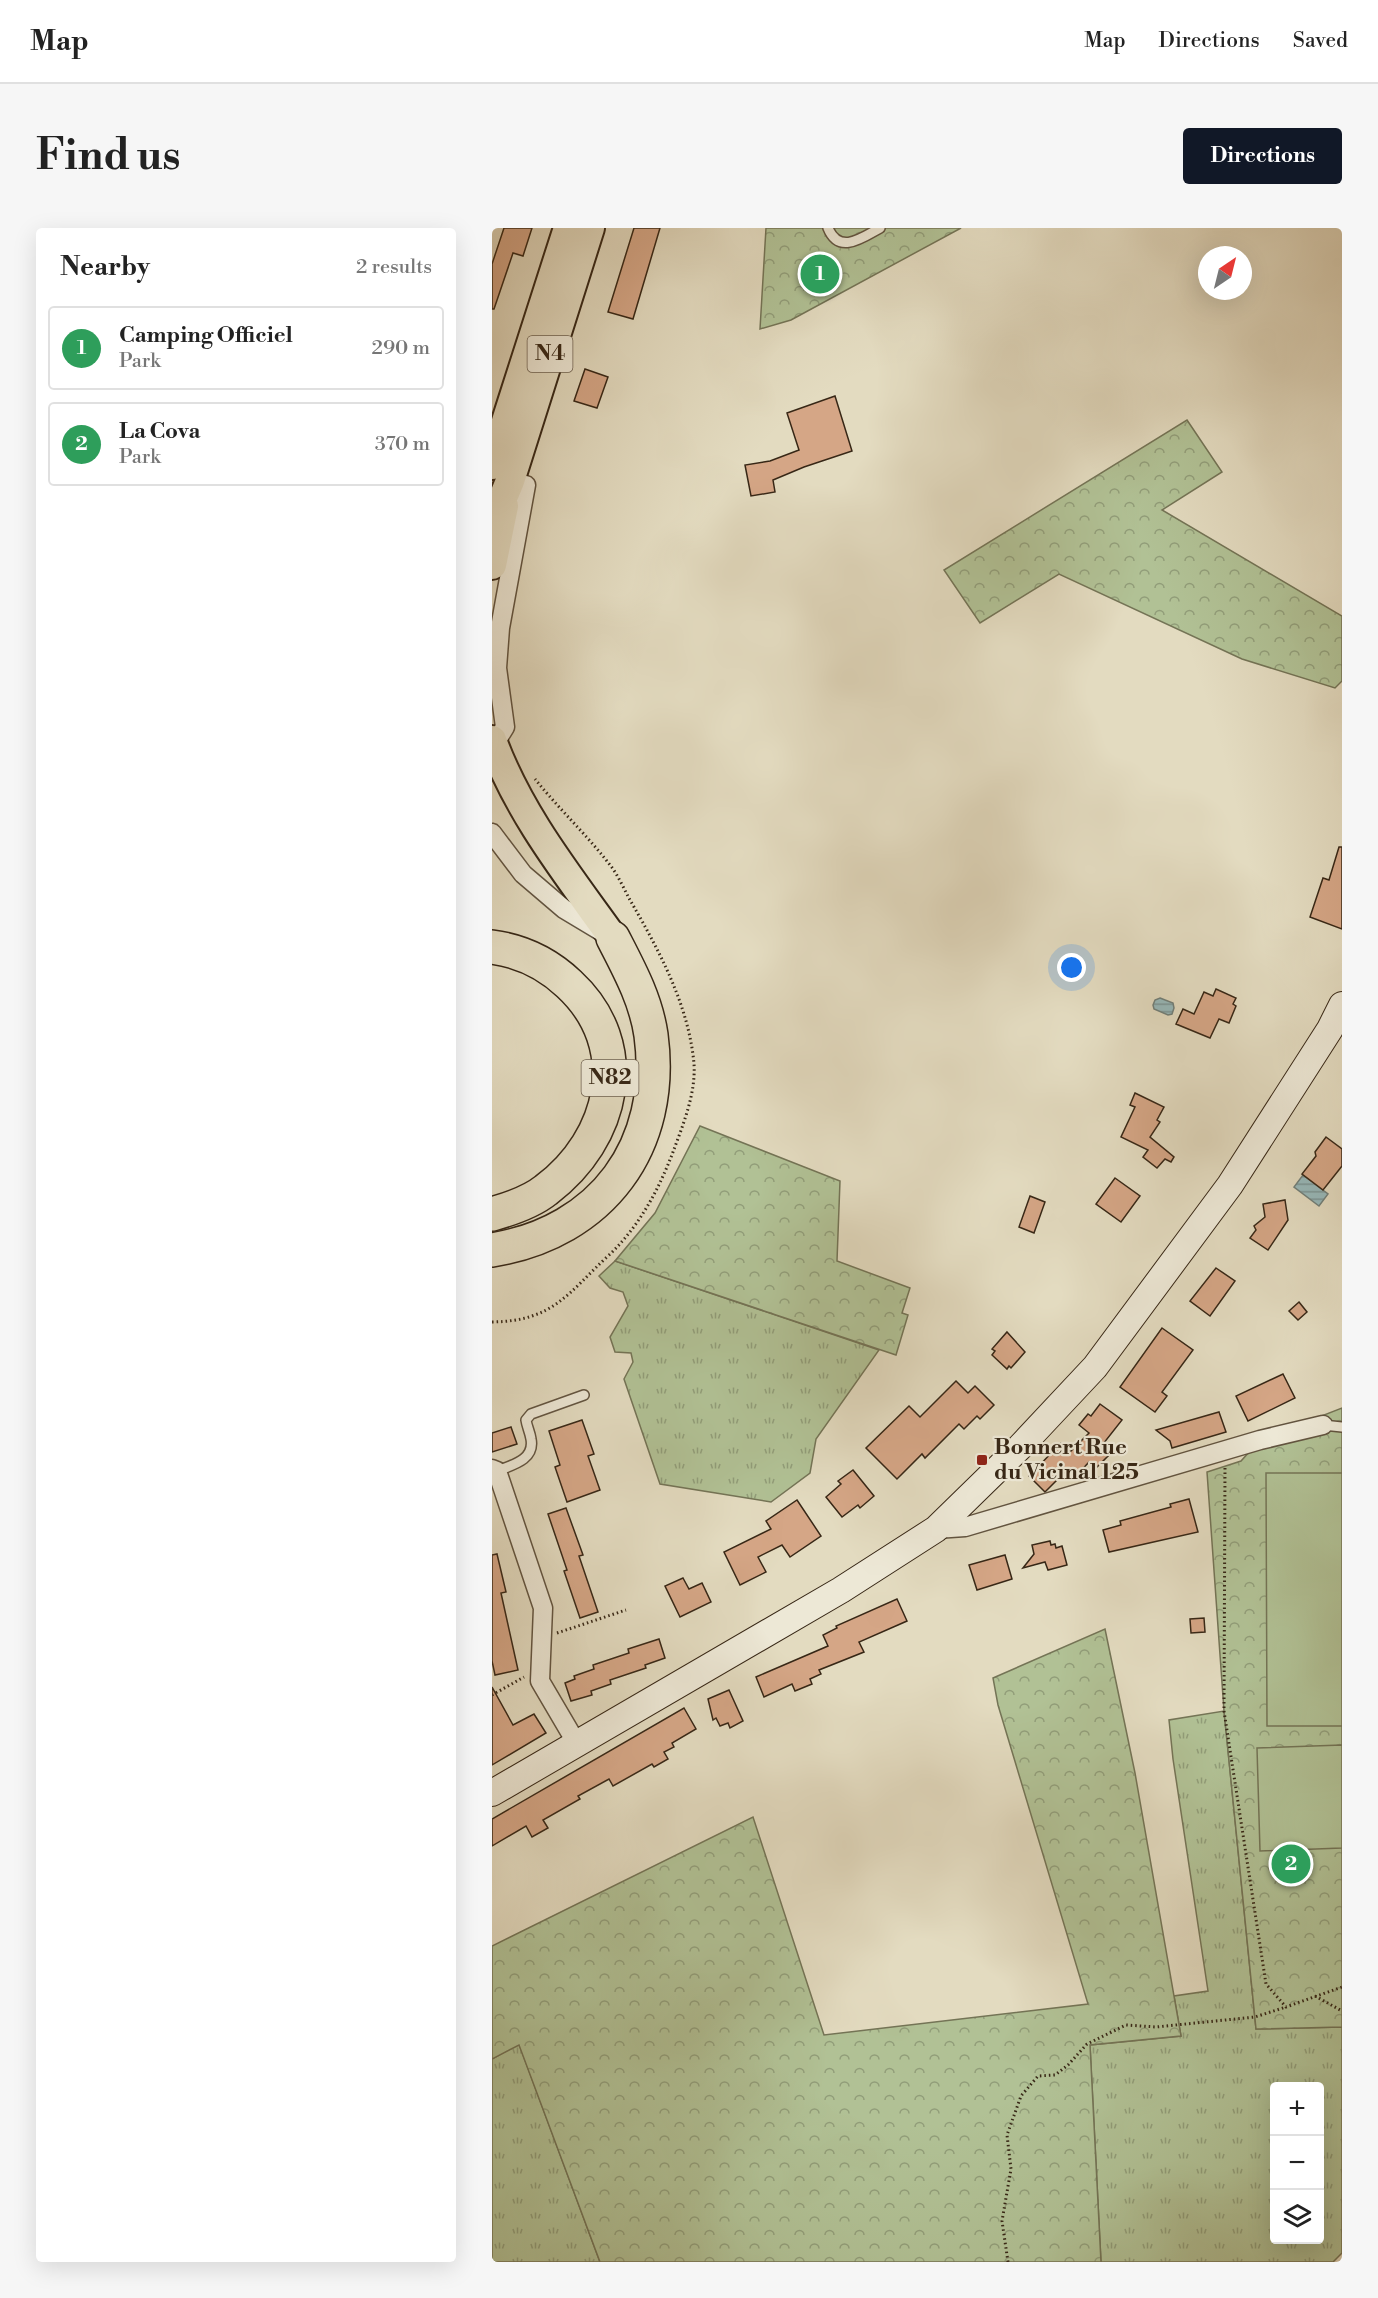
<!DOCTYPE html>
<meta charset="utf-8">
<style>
:root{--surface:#fff;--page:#f6f6f6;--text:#222;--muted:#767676;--line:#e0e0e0;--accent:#111827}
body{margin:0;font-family:"Libre Bodoni",serif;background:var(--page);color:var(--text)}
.controls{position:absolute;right:18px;bottom:18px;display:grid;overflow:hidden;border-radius:6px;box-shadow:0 6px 24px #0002}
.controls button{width:54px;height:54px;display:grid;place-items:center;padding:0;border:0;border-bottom:2px solid var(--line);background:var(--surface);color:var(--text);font:30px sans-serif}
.compass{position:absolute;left:706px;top:18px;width:54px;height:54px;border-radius:50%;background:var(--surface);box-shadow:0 6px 24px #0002;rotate:35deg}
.you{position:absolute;left:580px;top:740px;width:21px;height:21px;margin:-15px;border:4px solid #fff;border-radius:50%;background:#1a73e8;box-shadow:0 0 0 9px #1a73e833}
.badge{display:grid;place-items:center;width:39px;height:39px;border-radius:50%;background:var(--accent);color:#fff;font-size:20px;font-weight:700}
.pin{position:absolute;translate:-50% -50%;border:3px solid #fff;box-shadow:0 2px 6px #0006}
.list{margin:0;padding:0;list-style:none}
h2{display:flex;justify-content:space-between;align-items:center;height:78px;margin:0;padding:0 24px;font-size:26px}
h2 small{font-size:20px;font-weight:400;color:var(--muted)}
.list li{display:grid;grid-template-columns:39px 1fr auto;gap:18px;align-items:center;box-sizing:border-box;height:84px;margin:0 12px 12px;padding:0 12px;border:2px solid var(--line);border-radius:6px}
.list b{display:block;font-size:22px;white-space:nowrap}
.list p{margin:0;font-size:20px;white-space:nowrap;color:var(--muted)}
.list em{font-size:20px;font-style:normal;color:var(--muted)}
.icon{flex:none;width:33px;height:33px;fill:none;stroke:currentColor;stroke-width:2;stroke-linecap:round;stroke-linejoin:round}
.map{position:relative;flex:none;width:850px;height:2034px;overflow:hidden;border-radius:6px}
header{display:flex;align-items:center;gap:36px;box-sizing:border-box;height:84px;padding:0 30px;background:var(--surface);border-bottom:2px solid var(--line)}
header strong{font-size:28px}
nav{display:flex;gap:33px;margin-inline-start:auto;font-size:21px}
.intro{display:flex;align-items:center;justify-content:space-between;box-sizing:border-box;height:144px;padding:0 36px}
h1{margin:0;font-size:42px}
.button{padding:15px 27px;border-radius:6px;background:var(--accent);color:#fff;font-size:21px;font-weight:700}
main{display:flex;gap:36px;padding:0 36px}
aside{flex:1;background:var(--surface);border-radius:6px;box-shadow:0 6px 24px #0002}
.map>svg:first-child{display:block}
.grass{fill:url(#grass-tufts);stroke:#747456;stroke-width:1.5;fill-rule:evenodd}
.forest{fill:url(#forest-crowns);stroke:#747456;stroke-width:1.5}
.pitch{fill:#b1c195;stroke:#747456;stroke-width:1.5}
.water{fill:url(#water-rules);stroke:#717f79;stroke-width:1.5}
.building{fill:#d5a686;stroke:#372716;stroke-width:1.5}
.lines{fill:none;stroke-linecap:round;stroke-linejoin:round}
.lane-casing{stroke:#625440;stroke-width:12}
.street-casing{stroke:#625440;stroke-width:21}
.secondary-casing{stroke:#372716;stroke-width:28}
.primary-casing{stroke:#372716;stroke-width:32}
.highway-casing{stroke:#372716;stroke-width:36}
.path{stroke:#372716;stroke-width:3;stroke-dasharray:1.5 3;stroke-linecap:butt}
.lane{stroke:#ede8d6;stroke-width:9}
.street{stroke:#ede8d6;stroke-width:18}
.secondary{stroke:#ede8d6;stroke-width:26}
.primary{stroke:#e3dbc0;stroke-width:28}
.highway{stroke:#e3dbc0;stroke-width:33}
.poi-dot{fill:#8f2418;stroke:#ede8d6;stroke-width:2}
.labels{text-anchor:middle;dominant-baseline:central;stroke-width:4.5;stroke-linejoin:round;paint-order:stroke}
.shield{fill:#ede8d6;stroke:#6e6150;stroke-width:1.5}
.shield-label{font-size:21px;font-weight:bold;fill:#372716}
.poi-label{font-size:22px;font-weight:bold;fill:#372716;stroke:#ede8d6;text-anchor:start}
</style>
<header>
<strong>Map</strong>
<nav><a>Map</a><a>Directions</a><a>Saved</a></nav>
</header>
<div class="intro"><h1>Find us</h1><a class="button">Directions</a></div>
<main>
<aside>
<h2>Nearby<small>2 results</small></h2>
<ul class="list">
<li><span class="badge" style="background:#2e9e5b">1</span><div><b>Camping Officiel</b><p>Park</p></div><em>290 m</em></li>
<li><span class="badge" style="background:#2e9e5b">2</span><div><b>La Cova</b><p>Park</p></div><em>370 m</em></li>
</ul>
</aside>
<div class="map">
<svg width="850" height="2034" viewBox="0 0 850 2034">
<defs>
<pattern id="grass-tufts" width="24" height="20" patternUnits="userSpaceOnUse" patternTransform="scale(1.5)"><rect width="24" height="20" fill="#b1c195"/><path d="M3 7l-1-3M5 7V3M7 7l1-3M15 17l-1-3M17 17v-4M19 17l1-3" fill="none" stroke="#919d79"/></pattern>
<pattern id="forest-crowns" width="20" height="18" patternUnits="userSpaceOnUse" patternTransform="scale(1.5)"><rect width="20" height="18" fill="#b1c195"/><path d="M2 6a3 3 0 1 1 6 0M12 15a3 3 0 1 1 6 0" fill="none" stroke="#919d79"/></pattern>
<pattern id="water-rules" width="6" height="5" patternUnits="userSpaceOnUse" patternTransform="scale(1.5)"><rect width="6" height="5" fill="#97b9bb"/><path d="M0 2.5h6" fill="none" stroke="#7c9697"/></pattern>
</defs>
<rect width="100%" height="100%" fill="#e3dbc0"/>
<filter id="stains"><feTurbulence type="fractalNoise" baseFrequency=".00333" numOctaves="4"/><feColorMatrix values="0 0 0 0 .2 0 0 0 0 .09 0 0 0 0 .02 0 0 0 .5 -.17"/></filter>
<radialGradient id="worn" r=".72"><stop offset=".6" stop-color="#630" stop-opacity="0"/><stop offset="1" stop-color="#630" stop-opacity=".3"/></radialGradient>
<g class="grass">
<path d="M123,1033L387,1122L324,1211L318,1245L279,1274L168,1256L132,1151L141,1134L139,1125L123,1124L118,1109L136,1078L131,1064L118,1060L107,1048Z"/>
<path d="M732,1483L764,1801L850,1799V2025L841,2034H609L598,1817L689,1808L682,1768L716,1763L681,1531L677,1492ZM782,1858H828V2012H782Z"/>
<path d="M27,1816L108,2034H0V1831Z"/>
</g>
<g class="forest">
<path d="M274,0H469L299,92L268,101Z"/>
<path d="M695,192L730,244L670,282L850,388V453L843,460L750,431L567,346L488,395L452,342Z"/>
<path d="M208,898L348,953L345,1033L418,1060L410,1085L416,1087L404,1127L123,1033L163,985Z"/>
<path d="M850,1180V1799L764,1801L732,1483L715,1244L749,1233L768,1212Z"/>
<path d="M613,1401L643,1545L689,1808L598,1817L609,2034H108L27,1817L0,1831V1718L261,1589L332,1807L596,1776L506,1477L501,1450Z"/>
</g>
<g class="pitch">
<path d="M774,1245H850V1498H775Z"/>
<path d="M850,1517V1620L768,1623L765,1520Z"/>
</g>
<g class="water">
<path d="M668,770L681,775L682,780L680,786L676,787L662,781L661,777L663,772Z"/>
<path d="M811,947L836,966L827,978L802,959Z"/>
</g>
<g class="building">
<path d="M12,0H40L31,28L21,25L2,81H0V36Z"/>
<path d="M142,0H168L141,91L116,84Z"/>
<path d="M93,141L116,149L105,180L82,173Z"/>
<path d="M343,168L360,223L312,239L281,252L283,264L259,268L253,237L278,233L307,222L295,185Z"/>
<path d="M847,619H850V701L818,689L831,650L837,652Z"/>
<path d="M724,761L744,770L741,776L744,778L737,795L727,791L718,810L684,796L691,781L702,786L712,764L721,768Z"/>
<path d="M643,865L672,879L665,892L668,894L658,909L682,929L679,934L673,931L665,940L651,929L656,922L629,909L643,879L638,877Z"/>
<path d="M834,909L850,921V938L831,962L810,946L824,928L823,924Z"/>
<path d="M623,950L648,968L629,994L604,976Z"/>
<path d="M538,968L553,974L542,1005L527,999Z"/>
<path d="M793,972L796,992L776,1022L758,1010L764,1002L762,998L773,989L771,976Z"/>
<path d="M724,1040L743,1053L718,1088L698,1073Z"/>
<path d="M807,1074L815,1084L806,1092L797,1083Z"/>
<path d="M670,1100L701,1122L670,1164L675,1168L663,1184L628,1159Z"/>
<path d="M515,1104L533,1124L519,1140L517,1138L515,1141L500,1127L503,1123L500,1121Z"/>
<path d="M791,1146L803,1170L756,1193L744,1168Z"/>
<path d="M464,1153L476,1165L483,1158L502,1177L488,1191L485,1188L472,1201L467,1196L433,1230L430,1226L405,1251L374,1220L417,1178L428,1189Z"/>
<path d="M608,1176L630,1192L611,1216L621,1223L604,1240L597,1234L584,1248L576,1241L553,1264L537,1248L569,1215L578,1224L597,1205L587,1197L596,1186L599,1188Z"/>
<path d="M727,1184L734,1204L680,1220L678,1213L664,1202Z"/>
<path d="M90,1192L102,1226L96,1228L108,1262L75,1274L63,1239L68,1237L57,1203Z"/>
<path d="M19,1199L25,1216L0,1224V1205Z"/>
<path d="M361,1242L382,1268L368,1280L366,1277L350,1289L334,1269L349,1256L346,1253Z"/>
<path d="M697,1271L706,1304L617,1324L611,1302L629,1297L628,1293L679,1279L678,1276Z"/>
<path d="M305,1272L329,1308L298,1329L290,1317L266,1329L274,1344L248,1357L232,1324L279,1301L274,1293Z"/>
<path d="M74,1280L91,1327L87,1328L106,1384L88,1390L72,1343L75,1342L56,1286Z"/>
<path d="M558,1313L559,1317L563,1316L564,1320L570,1318L575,1337L556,1342L553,1334L531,1340L542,1326L540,1317Z"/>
<path d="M5,1326L14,1364L9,1365L26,1442L3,1447L0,1433V1327Z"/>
<path d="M513,1327L520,1351L485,1362L477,1337Z"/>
<path d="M191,1350L197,1361L210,1355L219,1374L188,1389L173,1358Z"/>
<path d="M405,1371L415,1393L367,1414L372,1424L327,1442L329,1446L318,1451L320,1456L303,1463L300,1456L272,1469L264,1449L336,1418L331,1407L345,1400L344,1398Z"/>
<path d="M712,1390L713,1404L699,1405L698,1391Z"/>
<path d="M167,1411L173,1430L153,1437L154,1440L118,1452L119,1456L99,1463L100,1467L79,1473L73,1455L83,1451L82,1448L102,1441L101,1437L137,1425L136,1421Z"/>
<path d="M0,1459L21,1497L42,1486L54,1505L0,1537Z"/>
<path d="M237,1462L251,1493L238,1500L236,1495L228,1498L224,1490L221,1492L216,1471Z"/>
<path d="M192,1480L204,1501L180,1515L182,1519L172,1524L176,1531L162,1539L160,1536L121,1558L117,1551L86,1568L88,1571L51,1592L56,1600L40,1609L34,1598L0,1618V1591Z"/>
</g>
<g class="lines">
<g class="lane-casing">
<g id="lane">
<path d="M336,0C347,27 370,10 388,0"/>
<path d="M831,1197L850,1199"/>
<path d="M5,1243C20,1237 43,1232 39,1211C38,1204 35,1199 34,1192L39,1186L92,1167"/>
</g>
</g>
<g class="street-casing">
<g id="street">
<path d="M0,520L13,499L5,440L8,400L34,257"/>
<path d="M0,605L31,646L72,681L112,705"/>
<path d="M0,1241L5,1243L51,1380L48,1453L85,1516"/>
<path d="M444,1301L473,1299L768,1212L831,1197"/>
</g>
</g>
<g class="secondary-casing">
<path id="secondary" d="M0,1565L349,1362L444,1301L528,1219L603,1139L738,957L838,801L850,777"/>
</g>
<g class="primary-casing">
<g id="primary">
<path d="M0,237L76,0"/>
<path d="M0,296L18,253L98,0"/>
<path d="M0,337L12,278"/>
<path d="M0,512C27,586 76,647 121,710"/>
</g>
</g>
<g class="highway-casing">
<g id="highway">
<path d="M0,719C29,723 56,736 77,756C144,818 122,911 54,962C39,974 18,981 0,986"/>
<path d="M0,1022C110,1004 174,918 159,807C154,772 137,741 121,710"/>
</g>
</g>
<g class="path">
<path d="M0,1094C62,1093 76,1065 117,1027C147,999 167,961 181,924C191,897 204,865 202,836C197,778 167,722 138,672C132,661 126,647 118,637C95,607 67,581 43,551"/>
<path d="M733,1240L732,1483L774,1756L794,1779L850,1759"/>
<path d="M65,1405L134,1382"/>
<path d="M0,1467L32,1449"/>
<path d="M823,1768L850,1783"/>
<path d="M516,2034L510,1993L519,1941L515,1907L529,1868L546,1848L563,1847L576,1837L595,1816L634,1797L664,1799L763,1789L794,1779"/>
</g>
<use href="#lane" class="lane"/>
<use href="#street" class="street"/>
<use href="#secondary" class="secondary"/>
<use href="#primary" class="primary"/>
<use href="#highway" class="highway"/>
</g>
<rect class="poi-dot" x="484" y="1226" width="12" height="12" rx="3"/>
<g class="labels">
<g class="shield">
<rect x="35.5" y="108" width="45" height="36" rx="4.5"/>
<rect x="89.5" y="832" width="57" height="36" rx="4.5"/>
</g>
<g class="shield-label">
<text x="58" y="126">N4</text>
<text x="118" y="850">N82</text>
</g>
<g class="poi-label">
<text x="502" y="1219">Bonnert Rue<tspan x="502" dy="25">du Vicinal 125</tspan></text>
</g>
</g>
<rect width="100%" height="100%" filter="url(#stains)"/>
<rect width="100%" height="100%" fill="url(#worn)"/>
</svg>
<div class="controls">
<button>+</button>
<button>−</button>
<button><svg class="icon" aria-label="layers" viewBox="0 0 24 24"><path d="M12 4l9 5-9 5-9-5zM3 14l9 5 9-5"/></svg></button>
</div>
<svg class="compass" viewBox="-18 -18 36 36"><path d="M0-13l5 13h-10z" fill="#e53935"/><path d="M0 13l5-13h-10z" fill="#767676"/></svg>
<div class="you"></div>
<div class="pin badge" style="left:328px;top:46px;background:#2e9e5b">1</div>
<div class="pin badge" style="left:799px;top:1636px;background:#2e9e5b">2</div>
</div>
</main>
